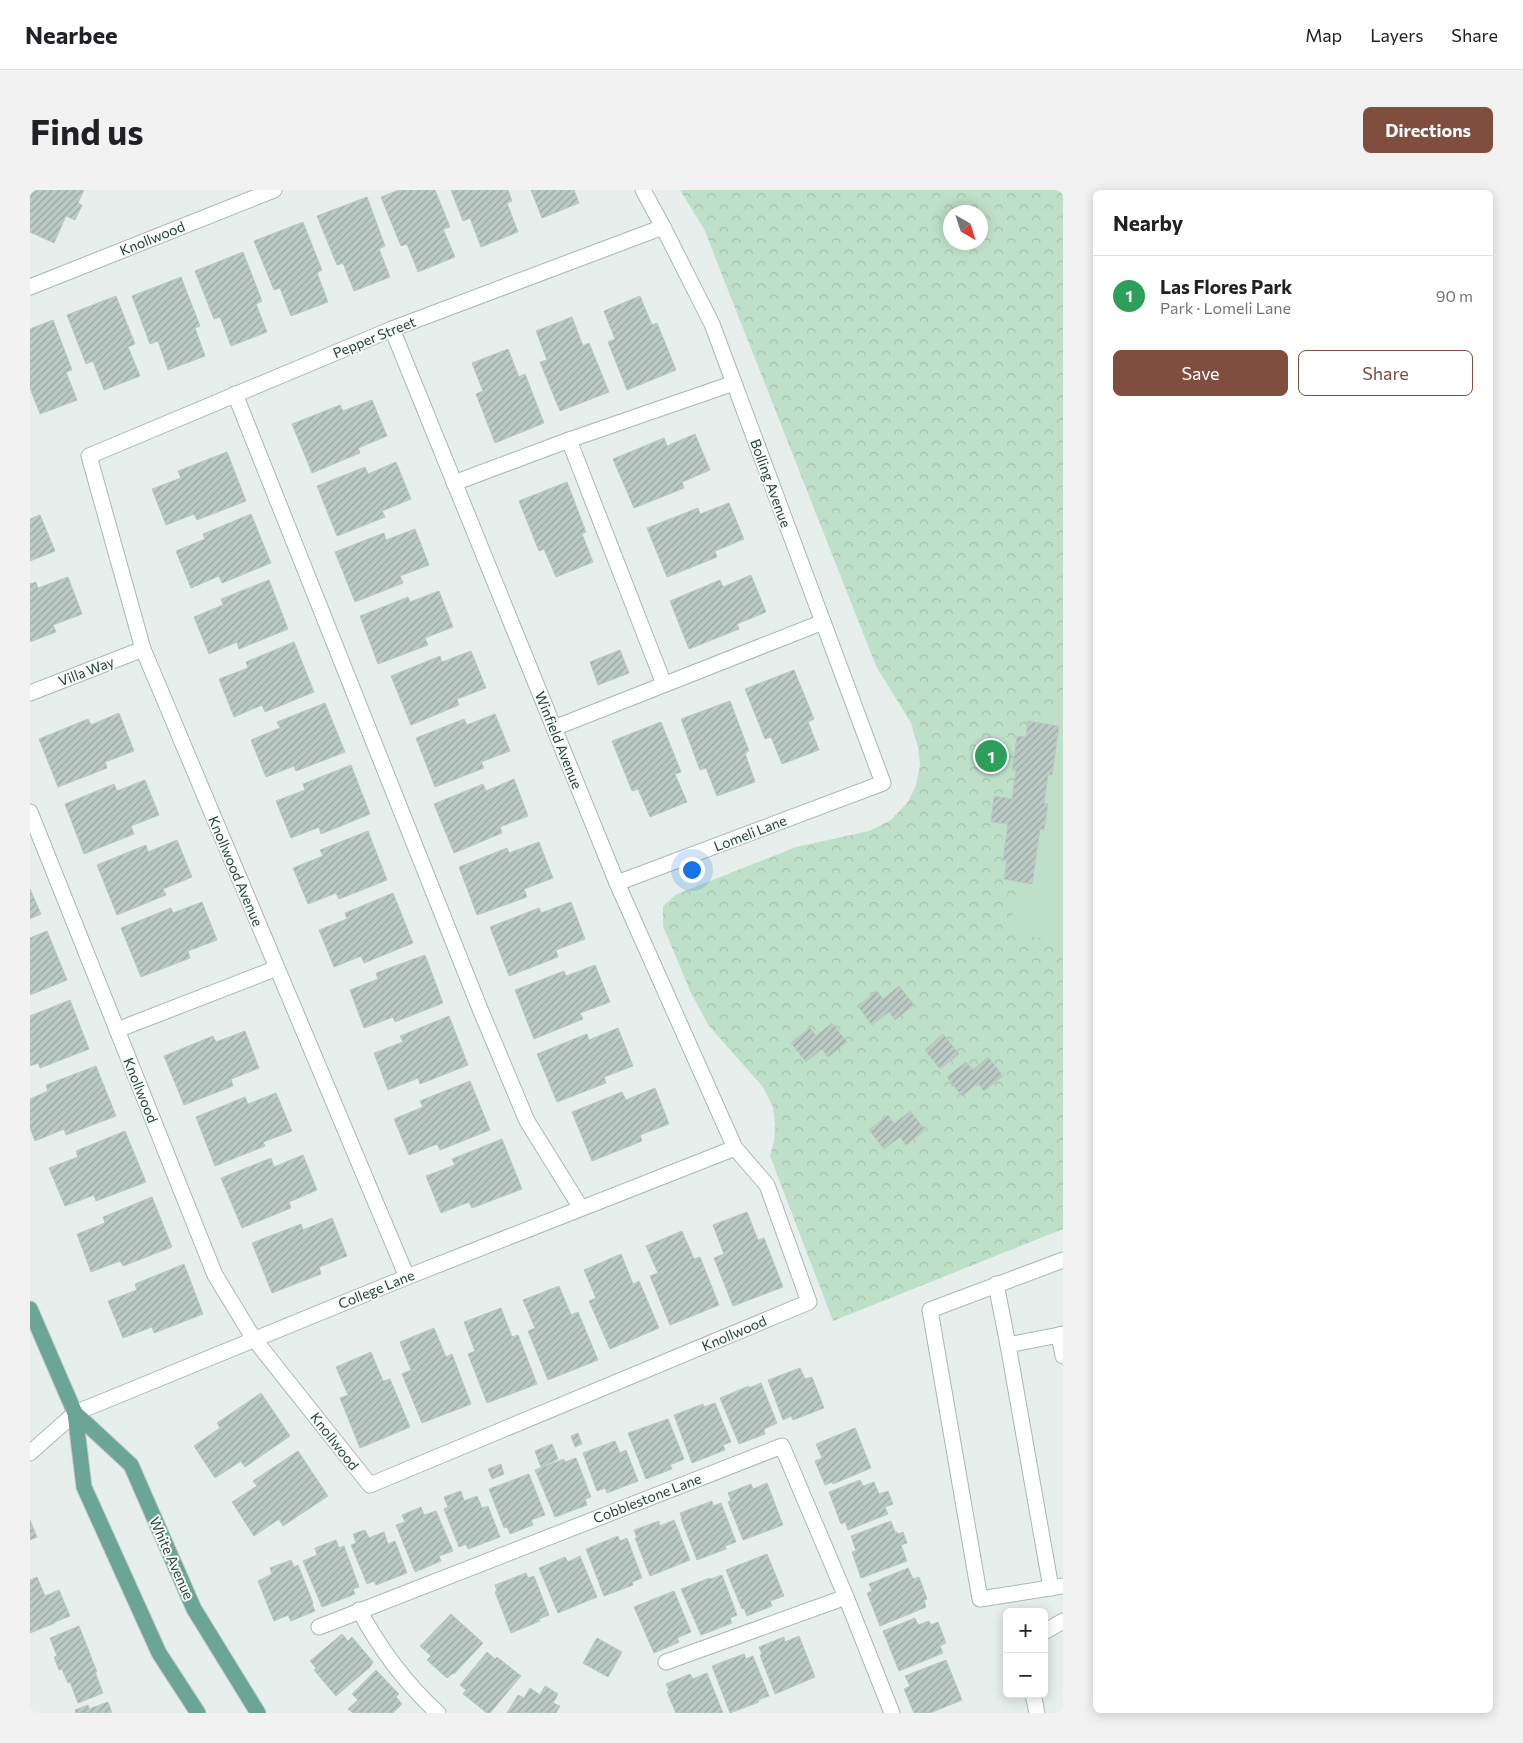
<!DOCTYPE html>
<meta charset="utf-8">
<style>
:root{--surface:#fff;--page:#f2f2f2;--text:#202124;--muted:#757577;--line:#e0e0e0;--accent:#7f4e3f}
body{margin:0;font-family:Commissioner,sans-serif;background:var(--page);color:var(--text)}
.controls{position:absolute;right:15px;bottom:15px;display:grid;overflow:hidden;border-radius:8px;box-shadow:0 2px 12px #0003}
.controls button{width:45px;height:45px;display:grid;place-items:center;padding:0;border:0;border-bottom:1px solid var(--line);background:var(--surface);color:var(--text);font:25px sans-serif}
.compass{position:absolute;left:913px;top:15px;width:45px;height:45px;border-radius:50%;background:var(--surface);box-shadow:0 2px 12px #0003;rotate:141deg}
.you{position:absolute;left:661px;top:679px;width:18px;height:18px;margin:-12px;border:4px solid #fff;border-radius:50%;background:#1a73e8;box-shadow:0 0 0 8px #1a73e833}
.badge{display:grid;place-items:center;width:32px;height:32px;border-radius:50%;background:var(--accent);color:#fff;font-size:16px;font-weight:700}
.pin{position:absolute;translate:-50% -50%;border:2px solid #fff;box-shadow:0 1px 5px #0006}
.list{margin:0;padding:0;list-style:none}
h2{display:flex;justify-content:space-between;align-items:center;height:65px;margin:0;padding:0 20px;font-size:21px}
h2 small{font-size:16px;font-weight:400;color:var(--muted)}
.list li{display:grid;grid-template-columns:32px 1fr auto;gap:15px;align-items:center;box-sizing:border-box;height:80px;padding:0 20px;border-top:1px solid var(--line)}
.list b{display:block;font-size:19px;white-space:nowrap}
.list p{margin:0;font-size:16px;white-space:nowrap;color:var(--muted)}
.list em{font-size:16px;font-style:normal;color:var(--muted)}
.actions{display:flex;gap:10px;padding:15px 20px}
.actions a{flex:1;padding:11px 0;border:1px solid var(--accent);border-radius:8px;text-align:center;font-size:18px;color:var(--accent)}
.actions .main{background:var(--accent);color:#fff}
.map{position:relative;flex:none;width:1033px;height:1523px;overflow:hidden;border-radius:8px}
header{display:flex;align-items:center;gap:30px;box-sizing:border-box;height:70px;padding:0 25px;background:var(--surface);border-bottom:1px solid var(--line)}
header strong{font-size:24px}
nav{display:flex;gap:28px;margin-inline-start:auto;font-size:18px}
.intro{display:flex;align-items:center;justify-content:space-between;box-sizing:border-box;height:120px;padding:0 30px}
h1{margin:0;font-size:35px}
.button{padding:12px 22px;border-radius:8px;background:var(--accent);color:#fff;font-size:18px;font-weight:700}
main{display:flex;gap:30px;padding:0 30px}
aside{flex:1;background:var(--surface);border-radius:8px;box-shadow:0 2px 12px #0003}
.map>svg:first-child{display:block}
.park{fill:url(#park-crowns);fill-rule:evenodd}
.pitch{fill:#bfe0c8}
.building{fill:url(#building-hatch);stroke:#b8c9c2}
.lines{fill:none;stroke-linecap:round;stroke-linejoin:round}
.minor-casing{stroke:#a8b8b2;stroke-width:17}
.major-casing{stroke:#c2cac8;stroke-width:17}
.minor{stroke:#fff;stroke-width:15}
.major{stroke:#6aa596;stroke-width:15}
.labels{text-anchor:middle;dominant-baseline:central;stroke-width:4;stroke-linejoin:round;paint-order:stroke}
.street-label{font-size:14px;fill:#24423a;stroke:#f7fbf9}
</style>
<header>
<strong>Nearbee</strong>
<nav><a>Map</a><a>Layers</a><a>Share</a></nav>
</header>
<div class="intro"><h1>Find us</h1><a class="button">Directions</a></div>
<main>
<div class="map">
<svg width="1033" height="1523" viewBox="0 0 1033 1523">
<defs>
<pattern id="park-crowns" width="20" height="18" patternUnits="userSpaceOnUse" patternTransform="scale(1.25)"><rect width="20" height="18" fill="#bfe0c8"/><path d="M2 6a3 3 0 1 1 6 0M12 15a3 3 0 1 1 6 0" fill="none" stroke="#a4c1ad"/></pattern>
<pattern id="building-hatch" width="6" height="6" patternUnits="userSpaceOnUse" patternTransform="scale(1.25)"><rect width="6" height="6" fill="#bbcac4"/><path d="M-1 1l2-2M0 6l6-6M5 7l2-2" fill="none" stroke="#98a6a0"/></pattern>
</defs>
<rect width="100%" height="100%" fill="#e6efeb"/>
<path class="park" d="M650,0H1033V1039L803,1131L740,966L744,951L745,936L743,917L733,897L679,836L661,803L633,736V716L647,704L766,657L839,641L861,630L878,612L886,595L890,575L888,557L881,533L846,476L674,39ZM921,22H951V52H921Z"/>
<path class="pitch" d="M1024,519L1033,520V751L980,744L1012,529L1023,531Z"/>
<g class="building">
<path d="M0,0H54L48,13L52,15L45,30L36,26L24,53L0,42Z"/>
<path d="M369,0H405L420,37L413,39L425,67L388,82L377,54L371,56L351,7Z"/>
<path d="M421,0H478L482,11L477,13L488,42L451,57L440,28L433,31Z"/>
<path d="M501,0H544L549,13L512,28Z"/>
<path d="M337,7L355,56L349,59L360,87L324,101L313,73L307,75L287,26Z"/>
<path d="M273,32L292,80L287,83L298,112L261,126L250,98L244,100L224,51Z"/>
<path d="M213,62L232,111L226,114L237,142L201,156L190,127L184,129L165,81Z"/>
<path d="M151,87L170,136L165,138L175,166L138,180L128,151L120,154L102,106Z"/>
<path d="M86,106L105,154L98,157L110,186L74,200L63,171L56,174L37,125Z"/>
<path d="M610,106L622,135L627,133L646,180L597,200L578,152L585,149L574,121Z"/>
<path d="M542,127L553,156L559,153L579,202L530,221L510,172L517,170L506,141Z"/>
<path d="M23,130L42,180L36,182L47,210L10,224L0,198V139Z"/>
<path d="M478,159L489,187L495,184L514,233L465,253L446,204L453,201L442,173Z"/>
<path d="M342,210L357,246L328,258L330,263L282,283L262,234L310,215L313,221Z"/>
<path d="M665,244L680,280L652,292L654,298L604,318L583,269L634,248L637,256Z"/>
<path d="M197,262L216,311L167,330L164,324L136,335L122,299L151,288L148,281Z"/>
<path d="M366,272L381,309L352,321L355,327L307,346L287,296L335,277L338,284Z"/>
<path d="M537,292L556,342L552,344L563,372L526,387L514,359L509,361L489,311Z"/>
<path d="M699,313L714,349L685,361L687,367L637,387L617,338L668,318L670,324Z"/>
<path d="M221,324L241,373L192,393L189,386L161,398L146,361L175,349L173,344Z"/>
<path d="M10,325L25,361L0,371V329Z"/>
<path d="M385,339L399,375L370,386L373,393L325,412L305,362L354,343L356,350Z"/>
<path d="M721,385L736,422L707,434L709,439L659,459L640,411L690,390L693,397Z"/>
<path d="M38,387L52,424L23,435L26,442L0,452V394L6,392L8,398Z"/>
<path d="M239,390L258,439L209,459L207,452L179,464L164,427L193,415L191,409Z"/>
<path d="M409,401L423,437L395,448L398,455L348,474L330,426L378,407L380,412Z"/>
<path d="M264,452L284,502L235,522L232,515L204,527L189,489L218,478L216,472Z"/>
<path d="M590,460L599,483L568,495L560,472Z"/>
<path d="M441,461L456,498L427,509L429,515L381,535L361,486L410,466L412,472Z"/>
<path d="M764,480L784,529L778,532L789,560L752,574L741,547L735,549L715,499Z"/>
<path d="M700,511L719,561L715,563L725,592L687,606L676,578L670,580L651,529Z"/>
<path d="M295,513L315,562L266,581L264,576L236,587L221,550L250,538L247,532Z"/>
<path d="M89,523L104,561L75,572L77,578L28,597L9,549L58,529L61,535Z"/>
<path d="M465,524L480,561L451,572L454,578L405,597L386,548L434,529L437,535Z"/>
<path d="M998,531L1029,536L1022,585H1018L1014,614H1018L1014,640L1010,639L1002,694L974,689L977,670H973L978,634L961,632L964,606L982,609L986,580H982L987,546L996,547Z"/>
<path d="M631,532L651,582L645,584L657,612L620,627L608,599L602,601L582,551Z"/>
<path d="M321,575L340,624L291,644L289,637L261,648L246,611L275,600L273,594Z"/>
<path d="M484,589L498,626L470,637L472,643L424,663L404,614L453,594L456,601Z"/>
<path d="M115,590L129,625L101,636L104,644L54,664L35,614L84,594L87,601Z"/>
<path d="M338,641L357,690L309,709L306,703L278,714L263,678L293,666L290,660Z"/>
<path d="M147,650L162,687L133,699L136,705L87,725L67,675L116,655L118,662Z"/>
<path d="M509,652L523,688L494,699L497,707L447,725L429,677L477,658L479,663Z"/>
<path d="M0,699L11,724L0,729Z"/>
<path d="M363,703L383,753L334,773L331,766L304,777L289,740L317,729L315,723Z"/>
<path d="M172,712L187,750L158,761L160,768L111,787L91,738L141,718L143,723Z"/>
<path d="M541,712L555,749L526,760L528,767L479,786L460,737L509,718L511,723Z"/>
<path d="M17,741L37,790L0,805V748Z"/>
<path d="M395,765L413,813L365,832L363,827L334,838L320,800L348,789L346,783Z"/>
<path d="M565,775L580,812L550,823L553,829L504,849L485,800L534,781L536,786Z"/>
<path d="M869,796L884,815L865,830L859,822L842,835L828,816L847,801L853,809Z"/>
<path d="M40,810L59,859L10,878L8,873L0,876V826Z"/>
<path d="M419,826L438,875L390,894L388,888L358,900L344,863L373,852L370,846Z"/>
<path d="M802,833L817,852L798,867L792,859L776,872L761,853L780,838L786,846Z"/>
<path d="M588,838L603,876L574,887L576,893L527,912L507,864L557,844L559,850Z"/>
<path d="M215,841L229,878L201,889L203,896L154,915L134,866L183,846L186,852Z"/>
<path d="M913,844L929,864L910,879L895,860Z"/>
<path d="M958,867L973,886L954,901L948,893L932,906L917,887L936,872L943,880Z"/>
<path d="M66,876L86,926L36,945L34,939L5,951L0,938V909L18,901L16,895Z"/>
<path d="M440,891L460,940L410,960L407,954L379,965L364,929L393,917L390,911Z"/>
<path d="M625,898L639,934L610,945L612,951L562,971L542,922L592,902L596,910Z"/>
<path d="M246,903L262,941L233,952L235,956L185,976L166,927L215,907L218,914Z"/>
<path d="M880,921L895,940L876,955L870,947L854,959L839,940L858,925L864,934Z"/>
<path d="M95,941L116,992L66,1011L64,1005L35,1016L19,978L48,967L46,961Z"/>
<path d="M472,949L492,999L442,1018L439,1012L411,1023L396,986L425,975L422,969Z"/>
<path d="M273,965L287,1000L259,1012L261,1018L212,1038L191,988L241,968L244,977Z"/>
<path d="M122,1007L142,1057L93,1076L90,1071L61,1082L47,1044L75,1033L73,1027Z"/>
<path d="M717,1022L728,1050L734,1048L753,1097L703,1116L684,1068L694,1064L683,1035Z"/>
<path d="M302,1028L317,1066L289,1077L291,1084L242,1103L222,1053L271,1034L273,1040Z"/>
<path d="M652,1041L664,1069L670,1067L689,1115L640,1135L620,1086L628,1083L616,1056Z"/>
<path d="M591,1064L603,1094L609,1091L629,1138L580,1159L559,1111L566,1108L554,1080Z"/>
<path d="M154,1074L173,1124L124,1143L122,1137L93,1148L78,1111L107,1100L105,1094Z"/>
<path d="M529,1096L541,1125L548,1122L568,1170L518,1190L498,1141L505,1138L493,1110Z"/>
<path d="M471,1118L482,1147L488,1145L507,1194L457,1213L438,1164L445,1161L434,1132Z"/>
<path d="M404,1138L416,1167L422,1164L441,1214L392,1233L372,1184L381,1180L370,1152Z"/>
<path d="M341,1162L353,1191L360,1189L380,1237L330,1258L310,1208L318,1205L306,1177Z"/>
<path d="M770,1178L775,1189L782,1187L794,1218L763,1230L761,1226L753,1230L738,1190Z"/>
<path d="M731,1193L747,1233L734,1239L735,1244L709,1254L690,1208L719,1196V1198Z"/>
<path d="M231,1203L260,1246L215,1277L211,1271L185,1288L164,1256L190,1238L187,1233Z"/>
<path d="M685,1213L701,1252L693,1255L695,1260L662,1273L644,1225L673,1214L674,1217Z"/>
<path d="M638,1229L654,1269L640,1275L642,1279L616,1289L598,1243Z"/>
<path d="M825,1238L841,1278L803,1294L802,1292L795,1295L785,1271L792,1268L786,1254Z"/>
<path d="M548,1243L552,1254L545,1257L541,1246Z"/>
<path d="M585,1251L590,1263L596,1260L608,1291L577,1303L575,1298L567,1301L553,1263Z"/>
<path d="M522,1254L528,1269L511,1277L505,1261Z"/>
<path d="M268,1261L298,1306L253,1336L249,1329L224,1346L202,1312L227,1296L223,1291Z"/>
<path d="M546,1268L561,1307L555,1309L557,1315L525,1327L505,1280L534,1269L535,1272Z"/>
<path d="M471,1274L474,1284L462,1289L458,1279Z"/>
<path d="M499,1284L515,1325L501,1330L503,1335L480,1344L477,1337L474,1338L459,1299Z"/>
<path d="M830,1290L833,1296L844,1292L849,1304L858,1301L863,1314L855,1317L858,1324L818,1340L815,1332L811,1334L799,1302Z"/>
<path d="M737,1293L753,1335L713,1350L698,1312L701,1310L698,1303L721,1294L723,1299Z"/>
<path d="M431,1301L434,1311L447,1306L452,1318L458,1316L470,1347L438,1359L436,1354L429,1357L414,1319L418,1317L414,1307Z"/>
<path d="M682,1311L683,1316L691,1313L706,1352L695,1356L696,1359L667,1370L651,1329L652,1328L650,1323Z"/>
<path d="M391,1317L394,1325L406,1321L423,1361L409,1366L411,1371L385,1382L366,1335L375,1332L372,1325Z"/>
<path d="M0,1330L7,1347L0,1350Z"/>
<path d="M644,1330L660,1370L620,1386L605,1348H607L604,1340L629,1331L630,1336Z"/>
<path d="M861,1331L865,1342H867L868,1344L873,1342L877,1353L871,1355L877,1371L831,1388L822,1362L826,1361L821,1346Z"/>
<path d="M335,1340L339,1348L354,1342L358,1354L365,1351L377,1383L346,1395L344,1391L337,1394L321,1355L326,1353L323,1344Z"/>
<path d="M588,1346L590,1351L597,1348L612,1388L602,1392L603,1395L574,1406L556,1359Z"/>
<path d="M306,1350L309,1358L314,1356L329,1397L323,1399L325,1404L292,1417L273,1371L287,1365L285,1358Z"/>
<path d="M737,1364L754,1406L740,1411L742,1416L717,1426L714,1418L712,1419L696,1380Z"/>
<path d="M550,1366L567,1407L528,1423L509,1378L535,1367L538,1372Z"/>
<path d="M261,1370L264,1377L268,1375L283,1413L282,1414L285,1421L261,1431L258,1425L244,1431L228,1391L242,1384L240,1378Z"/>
<path d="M878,1378L883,1389L889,1387L897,1409L894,1410L896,1417L850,1436L837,1403L842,1401L839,1394Z"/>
<path d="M496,1383L498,1388L504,1386L519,1425L509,1429L510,1431L481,1443L465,1402L467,1401L465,1395Z"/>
<path d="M692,1385L707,1425L700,1428L702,1433L671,1445L651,1399L680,1388L681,1389Z"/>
<path d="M7,1387L15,1406L29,1400L40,1426L25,1432V1433L0,1443V1390Z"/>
<path d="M644,1401L661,1442L647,1448L649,1452L624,1463L604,1417Z"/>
<path d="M421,1424L453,1453L424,1484L423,1483L417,1488L397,1470L401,1466L390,1456Z"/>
<path d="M885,1428L888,1435L899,1431L901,1435L908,1432L916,1453L910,1456L913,1463L869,1481L853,1441Z"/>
<path d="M49,1436L67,1482H65L73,1503L48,1513L40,1492L38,1493L32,1479L29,1480L24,1467L27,1466L20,1448Z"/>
<path d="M312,1444L318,1451L322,1447L343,1472L340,1477L306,1506L284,1480L286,1478L280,1471Z"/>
<path d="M769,1446L785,1487L745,1504L730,1465L732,1464L729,1457L754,1447L755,1452Z"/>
<path d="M567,1448L592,1462L578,1487L553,1473Z"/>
<path d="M457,1462L465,1469L467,1467L491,1486L460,1523H457L433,1504L436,1500L430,1495Z"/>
<path d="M714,1464L716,1469L723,1466L739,1506L728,1510L729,1512L700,1523L682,1476Z"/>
<path d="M916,1470L932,1510L900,1523H884L874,1499L880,1496L875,1486Z"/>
<path d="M346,1480L369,1504L366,1507L372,1514L363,1523H323L318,1519L328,1510L322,1504Z"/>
<path d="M677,1483L693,1523H646L637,1502L639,1500L636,1494L660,1484L663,1489Z"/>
<path d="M515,1496L528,1504L523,1513L530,1516L526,1523H477L488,1505L494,1508L500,1498L510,1505Z"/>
<path d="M78,1512L82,1523H46L45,1520L58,1515L59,1519Z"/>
</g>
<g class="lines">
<g class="minor-casing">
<g id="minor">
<path d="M0,97L244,0"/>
<path d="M205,204L450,819L497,931L551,1018"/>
<path d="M539,250L634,494"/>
<path d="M424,293L539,250L704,193"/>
<path d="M0,503L113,459"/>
<path d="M524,538L793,432"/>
<path d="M0,622L185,1085L224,1149L340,1295L779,1112L737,995L705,958L587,693L362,139"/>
<path d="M587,693L853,593L682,134L633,37L613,0"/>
<path d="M87,840L247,778"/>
<path d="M1033,1070L900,1120L950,1409L1033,1396"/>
<path d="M377,1087L113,459L59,266L362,139L633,37"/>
<path d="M966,1094L978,1155L1029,1145"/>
<path d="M1033,1144L1029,1145L1033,1166"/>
<path d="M978,1155L1021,1398"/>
<path d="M0,1263L45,1223L377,1087L705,958"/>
<path d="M329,1420C349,1457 376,1494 408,1523"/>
<path d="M289,1437L752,1256L816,1407L862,1523"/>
<path d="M1014,1442L1033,1431"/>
<path d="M636,1472L816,1407"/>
<path d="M1003,1504L1007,1523"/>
</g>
</g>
<g class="major-casing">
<g id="major">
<path d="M0,1119L45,1223L54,1297L129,1463L168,1523"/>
<path d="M45,1223L101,1275L164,1419L228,1523"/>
</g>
</g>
<use href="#minor" class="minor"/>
<use href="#major" class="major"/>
</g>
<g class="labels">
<g class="street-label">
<text transform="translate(122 48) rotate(-22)">Knollwood</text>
<text transform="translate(344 147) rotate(-22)">Pepper Street</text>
<text transform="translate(741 293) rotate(70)">Bolling Avenue</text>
<text transform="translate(56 481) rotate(-21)">Villa Way</text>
<text transform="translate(529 550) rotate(68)">Winfield Avenue</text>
<text transform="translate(720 643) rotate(-21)">Lomeli Lane</text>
<text transform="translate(206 681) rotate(67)">Knollwood Avenue</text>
<text transform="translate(111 900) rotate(68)">Knollwood</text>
<text transform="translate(346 1099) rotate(-22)">College Lane</text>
<text transform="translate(704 1143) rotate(-23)">Knollwood</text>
<text transform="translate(305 1251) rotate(52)">Knollwood</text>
<text transform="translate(617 1308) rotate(-21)">Cobblestone Lane</text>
<text transform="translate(142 1368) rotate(66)">White Avenue</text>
</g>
</g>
</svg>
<div class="controls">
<button>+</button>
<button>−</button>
</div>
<svg class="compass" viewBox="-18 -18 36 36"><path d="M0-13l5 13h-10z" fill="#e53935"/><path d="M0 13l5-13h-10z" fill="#757577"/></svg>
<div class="you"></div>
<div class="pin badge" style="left:961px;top:566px;background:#2e9e5b">1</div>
</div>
<aside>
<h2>Nearby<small></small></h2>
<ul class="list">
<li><span class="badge" style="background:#2e9e5b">1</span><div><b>Las Flores Park</b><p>Park · Lomeli Lane</p></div><em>90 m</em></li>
</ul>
<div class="actions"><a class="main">Save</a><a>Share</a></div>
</aside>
</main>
